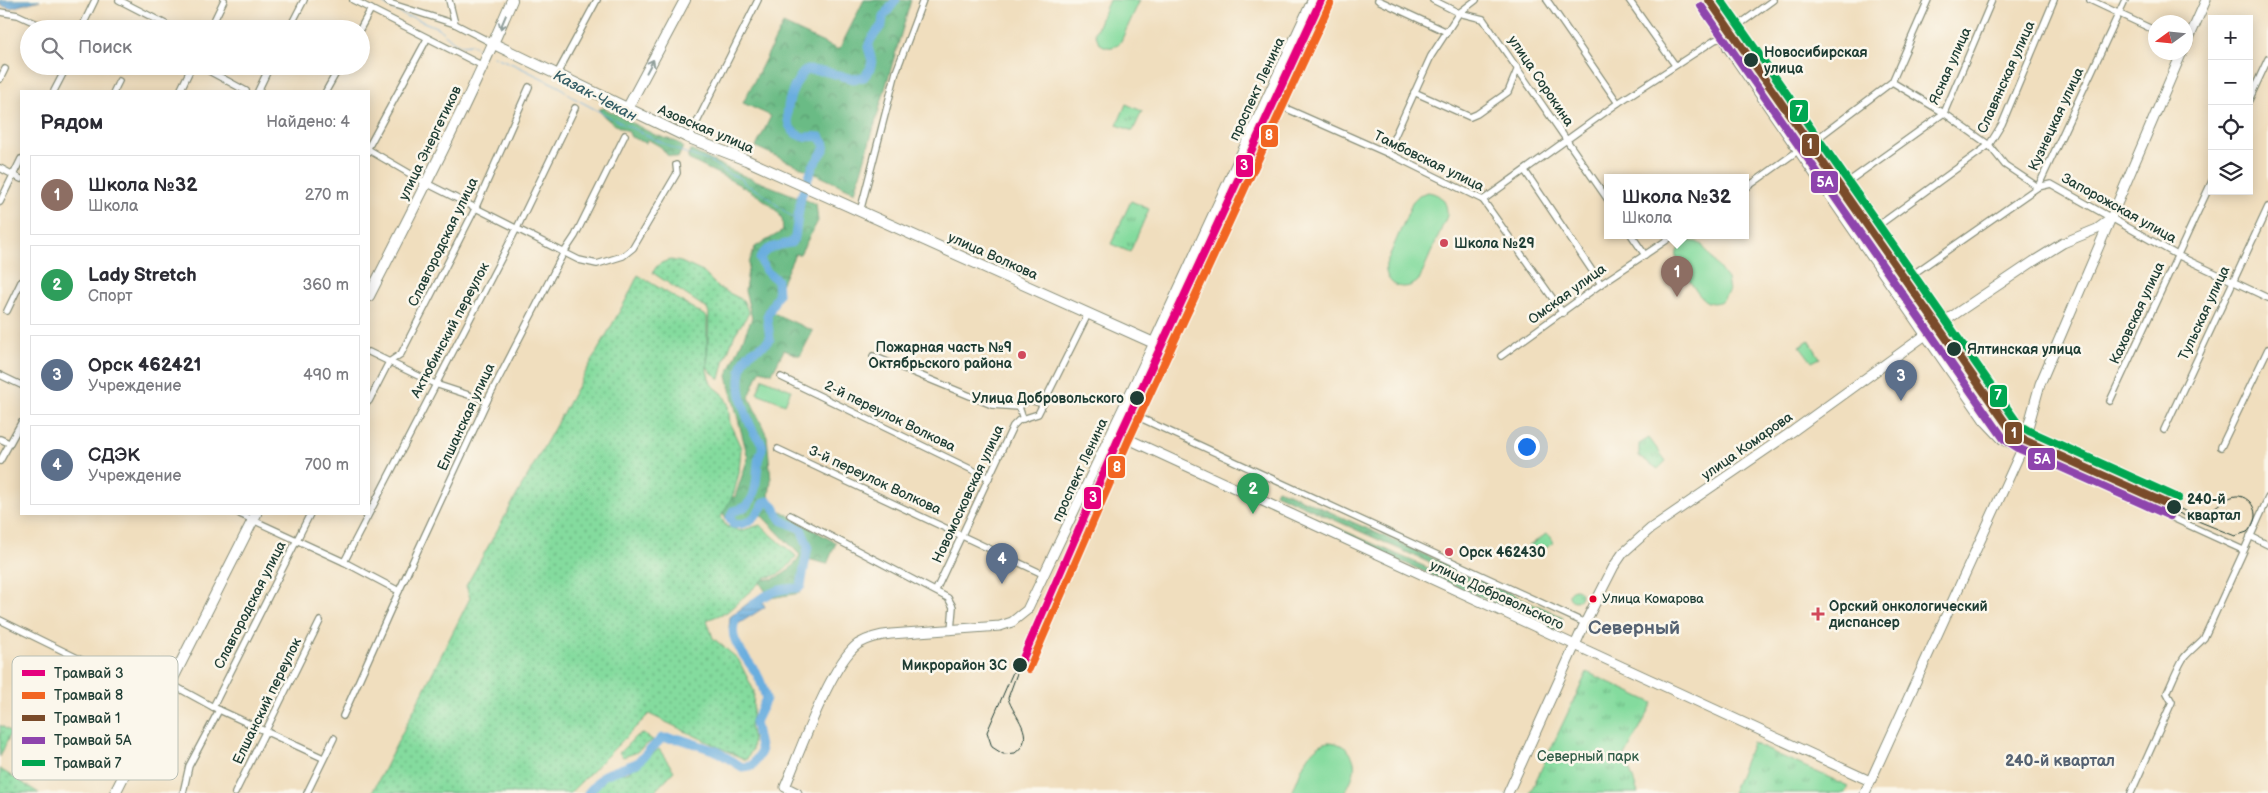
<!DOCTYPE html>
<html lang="ru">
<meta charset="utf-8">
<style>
:root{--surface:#fff;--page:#f7f7f7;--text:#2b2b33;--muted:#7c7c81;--line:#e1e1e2;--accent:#d1495b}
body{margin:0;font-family:"Balsamiq Sans",sans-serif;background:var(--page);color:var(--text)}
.controls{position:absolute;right:15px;top:15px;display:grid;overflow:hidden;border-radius:0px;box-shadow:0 2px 12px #0003}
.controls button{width:45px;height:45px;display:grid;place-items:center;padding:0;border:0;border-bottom:1px solid var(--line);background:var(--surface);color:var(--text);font:25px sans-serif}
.compass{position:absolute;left:2148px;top:15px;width:45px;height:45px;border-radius:50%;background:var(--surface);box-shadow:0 2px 12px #0003;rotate:255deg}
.you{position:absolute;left:1526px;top:446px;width:18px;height:18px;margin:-12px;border:4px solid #fff;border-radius:50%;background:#1a73e8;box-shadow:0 0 0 8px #1a73e833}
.badge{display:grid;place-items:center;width:32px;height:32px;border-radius:50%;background:var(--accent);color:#fff;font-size:16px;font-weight:700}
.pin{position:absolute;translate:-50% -41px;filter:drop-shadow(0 1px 2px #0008)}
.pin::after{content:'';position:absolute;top:26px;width:18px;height:15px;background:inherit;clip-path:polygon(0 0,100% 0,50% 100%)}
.popup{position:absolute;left:1604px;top:174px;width:145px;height:65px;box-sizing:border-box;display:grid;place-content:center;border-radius:0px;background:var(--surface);filter:drop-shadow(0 1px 4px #0005);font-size:16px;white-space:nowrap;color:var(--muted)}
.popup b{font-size:19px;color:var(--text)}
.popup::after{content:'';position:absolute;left:50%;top:100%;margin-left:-10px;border:10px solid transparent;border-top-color:var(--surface)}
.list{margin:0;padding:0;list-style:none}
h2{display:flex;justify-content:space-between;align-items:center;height:65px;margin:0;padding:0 20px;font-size:21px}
h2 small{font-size:16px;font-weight:400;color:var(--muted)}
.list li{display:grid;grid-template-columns:32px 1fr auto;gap:15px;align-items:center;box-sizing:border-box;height:80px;margin:0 10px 10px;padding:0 10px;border:1px solid var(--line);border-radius:0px}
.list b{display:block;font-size:19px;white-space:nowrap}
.list p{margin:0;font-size:16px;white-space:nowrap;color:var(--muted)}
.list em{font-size:16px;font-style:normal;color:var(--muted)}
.icon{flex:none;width:28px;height:28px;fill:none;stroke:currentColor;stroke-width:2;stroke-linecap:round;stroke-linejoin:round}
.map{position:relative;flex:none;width:2268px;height:793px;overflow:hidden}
.search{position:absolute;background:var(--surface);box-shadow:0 2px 12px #0003;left:20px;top:20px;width:350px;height:55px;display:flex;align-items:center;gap:12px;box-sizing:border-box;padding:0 18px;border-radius:28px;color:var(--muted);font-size:19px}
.panel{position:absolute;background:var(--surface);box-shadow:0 2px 12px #0003;left:20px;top:90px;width:350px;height:425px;border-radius:0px}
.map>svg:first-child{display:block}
.grass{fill:url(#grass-tufts);stroke:#528c69}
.forest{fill:url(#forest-crowns);stroke:#457c5c}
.garden{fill:url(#garden-dots);stroke:#528c69}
.pitch{fill:#84db9e;stroke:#528c69}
.water{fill:url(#water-rules);stroke:#44768a}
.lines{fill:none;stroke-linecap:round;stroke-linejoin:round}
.stream{stroke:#6aaedf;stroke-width:1}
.river{stroke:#6aaedf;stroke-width:9}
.street-casing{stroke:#888e79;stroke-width:8}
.secondary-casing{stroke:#888e79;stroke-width:11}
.primary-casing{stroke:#888e79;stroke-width:12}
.street{stroke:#fff;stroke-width:5.5}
.secondary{stroke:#fff;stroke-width:9}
.primary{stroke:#fff;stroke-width:10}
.tram{stroke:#1f3d34;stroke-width:1}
.tram-1-casing{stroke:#fbf7ec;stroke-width:11}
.tram-2-casing{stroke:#fbf7ec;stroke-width:11}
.tram-3-casing{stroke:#fbf7ec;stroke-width:11}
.tram-4-casing{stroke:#fbf7ec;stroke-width:11}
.tram-5-casing{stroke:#fbf7ec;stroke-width:11}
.tram-1{stroke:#e5007d;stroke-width:8}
.tram-2{stroke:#f26522;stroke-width:8}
.tram-3{stroke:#7a4b2a;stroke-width:8}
.tram-4{stroke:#8e44ad;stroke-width:8}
.tram-5{stroke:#00a651;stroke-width:8}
.oneway{stroke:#8f9e9a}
.stop-dot{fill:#1f3d34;stroke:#fbf7ec;stroke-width:2}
.poi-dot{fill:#d1495b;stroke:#fbf7ec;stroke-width:2}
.bus-dot{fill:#e4002b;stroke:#fbf7ec;stroke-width:2}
.labels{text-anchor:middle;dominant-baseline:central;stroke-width:5;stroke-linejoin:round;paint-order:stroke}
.bus-label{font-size:13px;fill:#1f3d34;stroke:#fbf7ec;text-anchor:start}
.stop-label{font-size:14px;font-weight:bold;fill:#1f3d34;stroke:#fbf7ec;text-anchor:start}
.street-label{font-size:14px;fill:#1f3d34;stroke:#fbf7ec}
.poi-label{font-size:14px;font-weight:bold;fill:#1f3d34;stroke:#fbf7ec;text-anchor:start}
.park-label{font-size:14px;fill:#335d49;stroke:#fbf7ec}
.water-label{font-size:15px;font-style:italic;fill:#365f67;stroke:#fbf7ec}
.quarter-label{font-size:16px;font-weight:bold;fill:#556272;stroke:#fbf7ec}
.district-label{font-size:19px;font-weight:bold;fill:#556272;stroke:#fbf7ec}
.key{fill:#fbf7ec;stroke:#b9bfb5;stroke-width:1}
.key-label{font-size:14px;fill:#1f3d34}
.line-badge{stroke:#fbf7ec;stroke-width:2}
.badge-label{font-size:14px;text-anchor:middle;font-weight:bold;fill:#fff}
</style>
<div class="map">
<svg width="2268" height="793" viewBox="0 0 2268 793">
<defs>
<pattern id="grass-tufts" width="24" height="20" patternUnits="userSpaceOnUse" patternTransform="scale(1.25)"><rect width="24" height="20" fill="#84db9e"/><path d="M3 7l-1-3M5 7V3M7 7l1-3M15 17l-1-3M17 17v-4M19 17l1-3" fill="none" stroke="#6bb382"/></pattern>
<pattern id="forest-crowns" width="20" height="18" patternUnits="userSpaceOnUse" patternTransform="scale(1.25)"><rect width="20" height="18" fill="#6bbb85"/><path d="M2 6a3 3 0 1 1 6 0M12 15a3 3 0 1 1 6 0" fill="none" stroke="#57996e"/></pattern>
<pattern id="garden-dots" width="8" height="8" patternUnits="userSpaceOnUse" patternTransform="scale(1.25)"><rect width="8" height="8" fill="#84db9e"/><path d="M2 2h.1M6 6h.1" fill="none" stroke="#6bb382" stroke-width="1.8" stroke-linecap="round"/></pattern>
<pattern id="water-rules" width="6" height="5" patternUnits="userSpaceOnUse" patternTransform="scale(1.25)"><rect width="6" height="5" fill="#6aaedf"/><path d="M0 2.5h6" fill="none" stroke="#578fb6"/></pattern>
</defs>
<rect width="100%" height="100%" fill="#fbf7ec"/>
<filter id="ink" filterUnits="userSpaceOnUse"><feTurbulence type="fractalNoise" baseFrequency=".02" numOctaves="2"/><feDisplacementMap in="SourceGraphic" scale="10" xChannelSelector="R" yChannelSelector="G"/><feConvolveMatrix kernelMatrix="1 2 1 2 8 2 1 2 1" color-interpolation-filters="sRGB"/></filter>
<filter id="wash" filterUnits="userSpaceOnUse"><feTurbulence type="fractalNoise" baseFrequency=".0096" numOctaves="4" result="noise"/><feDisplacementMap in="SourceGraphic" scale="20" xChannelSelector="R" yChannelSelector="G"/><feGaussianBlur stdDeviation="1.12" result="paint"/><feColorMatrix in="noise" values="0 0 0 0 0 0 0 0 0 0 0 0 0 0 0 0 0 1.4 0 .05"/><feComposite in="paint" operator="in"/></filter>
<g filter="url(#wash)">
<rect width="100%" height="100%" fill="#f0debe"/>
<g class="grass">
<path d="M1126,104L1142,111L1133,131L1117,125Z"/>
<path d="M1131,201L1149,209L1130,252L1111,244Z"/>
<path d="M1649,438L1666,461L1658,469L1639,456V444Z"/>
<circle cx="1575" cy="595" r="6"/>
<path d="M1587,672L1653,703L1625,756L1638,793H1530Z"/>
<path d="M1752,743L1848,786L1845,793H1732Z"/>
</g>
<g class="forest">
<path d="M864,0H911L855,192L756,147L771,116L743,103L783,24L839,50Z"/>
<path d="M604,108L655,135L677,142L683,147L678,158L667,155L661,147L647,139L646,143L631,137L628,131C619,128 602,118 599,109Z"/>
<path d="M690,150L739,174L816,204L818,221L800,254H795L769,311L813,331L800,356L784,350L772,373L760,370L749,397L767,436L771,480L769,496L776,508L836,543L827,564L808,559L800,593L770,598L760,583L763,579C779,581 793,569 800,555L761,515L743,526L729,524L722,511L726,497H735L748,458L727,376L752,318L745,291L749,263L755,247L783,231C782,228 783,222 782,219C772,196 710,171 688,159Z"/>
<path d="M1277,489L1286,492L1563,617L1561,622L1275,493Z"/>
<path d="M1272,499L1559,626L1557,631L1270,503Z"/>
</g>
<g class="garden">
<path d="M671,260L681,262L703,272L719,288L743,300L749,313L735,334L725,359L720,379L711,372L707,366L709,312L706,308L653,273C656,264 662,262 671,260Z"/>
<path d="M638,275L707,317V371L711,384L723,394L728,404L730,424L741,448L739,473L734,493L721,517L726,526L740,531L760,525L796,556C789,567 780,577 766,577L727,612L707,620L713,638L738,659L754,691L753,711L750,726L753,740L752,750L746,760L649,714L570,793H372L470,598L466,586L627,298Z"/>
<path d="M0,725L11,732L0,757Z"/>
<path d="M643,734L653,740L635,753L623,757L619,753L636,736Z"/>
<path d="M659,749L674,771L653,793H593L610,773H627Z"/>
<path d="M0,769L39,793H0Z"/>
</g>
<g class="pitch">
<path d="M1109,0H1140L1121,41C1115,49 1107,49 1099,43L1095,33Z"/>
<path d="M1428,192C1442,194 1448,203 1447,216L1419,280C1404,295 1383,284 1386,264L1413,201L1419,195Z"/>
<path d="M1689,241L1697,242L1702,245L1727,279L1729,291L1722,301C1716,303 1711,304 1706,301C1700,298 1695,289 1691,283C1682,270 1665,250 1689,241Z"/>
<path d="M1809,340L1820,358L1812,362L1800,346Z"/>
<path d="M763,378L791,390L785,404L757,393Z"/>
<path d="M1546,534L1549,535L1553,543L1536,555H1533L1529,546Z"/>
<path d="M1328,742C1343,742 1357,754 1354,771C1353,778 1348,786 1345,793H1292C1300,775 1306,747 1328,742Z"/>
</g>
<g class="water">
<path d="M0,0H40L10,8L0,5Z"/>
<path d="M759,595L765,607L738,624L733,630L729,628L730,617Z"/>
</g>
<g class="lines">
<g class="stream">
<path d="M377,0L407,17H412L438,28L454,42L461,45L471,44L485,53"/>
<path d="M493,56L515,65L560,87L572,97L621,123L677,150L711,162L729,174L742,179L745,184L762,193L798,222"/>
</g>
<g class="river">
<path d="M753,604C768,593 779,588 798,588L801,586L808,546L801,529L781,520L773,505L768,501L765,502C757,515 750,526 733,524L730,518L733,511C758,508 756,482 758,462C758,456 764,451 762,444C760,439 755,435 753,431C745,414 737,390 741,371C746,346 759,353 770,339L767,316L778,294L777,280L766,271L760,259C764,247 780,245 791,243L795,237L801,197L813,166L824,150L825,144L820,137C815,136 809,137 804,137C774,131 791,83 806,70L823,71L853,79L864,77L870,69L872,61L868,47L871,39L882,25L883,17L896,0"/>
<path d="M588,793L604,775L637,763L662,738L680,739L716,751L742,767L752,766L761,752L755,722L766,699C764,691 762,683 758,676C749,659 725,640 736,619"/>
</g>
</g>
</g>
<g filter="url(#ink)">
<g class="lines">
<g class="street-casing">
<g id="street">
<path d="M119,0L175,29"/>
<path d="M353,0L483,66"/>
<path d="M386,0L389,3L455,24L494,44"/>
<path d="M449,0L455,24"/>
<path d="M1378,0L1447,32"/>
<path d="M1433,0L1459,13L1483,19L1608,200"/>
<path d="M1547,0L1618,103"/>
<path d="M1629,0L1675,65"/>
<path d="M2090,0L2156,31"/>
<path d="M0,12L18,15L48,29"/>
<path d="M1736,27L1773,0"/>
<path d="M81,29L95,0"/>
<path d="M210,29L224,0"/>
<path d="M289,29L304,0"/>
<path d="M360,29L371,9"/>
<path d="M200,66L246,91"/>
<path d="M557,74L597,0"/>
<path d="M0,79L5,69"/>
<path d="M1892,82L1944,113L1989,145L2005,165L2038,187L2051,184L2177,255L2268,298"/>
<path d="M54,91L67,66"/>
<path d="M114,91L119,81"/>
<path d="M180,91L192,66"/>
<path d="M258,91L270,66"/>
<path d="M326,91L340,66"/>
<path d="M1414,92L1470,117L1477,114L1508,92L1518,68"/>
<path d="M1267,100L1396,157L1483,200L1563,313"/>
<path d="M2249,100L2268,59"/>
<path d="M689,138L758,0"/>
<path d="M1814,141L1892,82L1928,0"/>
<path d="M369,146L427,39"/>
<path d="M369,150L426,183L579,260L597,264L623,256L633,248L677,173L676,165"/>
<path d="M1387,153L1431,56L1459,13L1476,0"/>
<path d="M0,168L21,179"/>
<path d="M1525,171L1601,284"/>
<path d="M1845,184L1944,113L1992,0"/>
<path d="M1746,188L1799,150"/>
<path d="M1483,200L1618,103L1715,40L1724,37"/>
<path d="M0,202L21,159"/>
<path d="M860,212L896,72L923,0"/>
<path d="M1875,228L1989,145L2002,124L2054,0"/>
<path d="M1632,236L1645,255"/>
<path d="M1909,277L2038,187L2125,0"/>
<path d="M7,311L21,282"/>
<path d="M369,352L435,384L487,401"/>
<path d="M873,356L992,405L1019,407"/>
<path d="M1501,356L1601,284L1673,236"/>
<path d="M0,375L21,385"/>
<path d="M781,377L989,478"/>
<path d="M369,401L389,362L401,354L475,209L529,87"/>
<path d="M2110,401L2212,181"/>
<path d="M1123,410L1585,623"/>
<path d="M1023,419L1019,407C1028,398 1032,400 1043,404"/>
<path d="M2164,430L2268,207"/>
<path d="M0,439L9,443"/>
<path d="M2221,447L2268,349"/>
<path d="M778,449L1045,575"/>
<path d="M2022,449L2243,550"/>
<path d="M0,461L21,423"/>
<path d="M240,514L344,562L399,591"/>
<path d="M790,515L948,598L953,607L951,630"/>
<path d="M2250,536L2268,545"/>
<path d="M344,562L517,228L575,108"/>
<path d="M936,590L1013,426L1019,420L1038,414L1088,314"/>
<path d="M0,620L163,700"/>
<path d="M171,684L213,707L323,758"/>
<path d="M213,707L310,514"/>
<path d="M343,716L399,591L487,401L563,254L575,236L625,135"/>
<path d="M183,793L189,766L219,710"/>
<path d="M235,793L320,621"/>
<path d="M307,793L334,738"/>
<path d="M2131,793L2172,702L2167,693C2172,682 2177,669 2183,659C2188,652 2198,645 2204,638L2268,498"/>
</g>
</g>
<g class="secondary-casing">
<g id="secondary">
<path d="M1717,0L1942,323"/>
<path d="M1736,27L1724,37L1728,48L1984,420L2002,439L2022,449"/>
<path d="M2186,45L2206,0"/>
<path d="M1113,432L1870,781"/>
<path d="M1124,437L1165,348"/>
<path d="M797,793L785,787C799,754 831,663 858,644C868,638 880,635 891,634L1000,626L1012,622L1027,610L1154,343"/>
<path d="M1508,793L1585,623L1614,566L1623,553L1650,529L1793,431L1942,323L2034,261L2063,243L2097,229L2111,219"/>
<path d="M1865,793L2022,449L2040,384L2182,52"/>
</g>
</g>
<g class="primary-casing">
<g id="primary">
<path d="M494,44L689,138L746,160L1165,348L1326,0"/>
<path d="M627,109L685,0"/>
<path d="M369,296C419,198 469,101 512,0"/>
<path d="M1154,343L1313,0"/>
<path d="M115,793L256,514"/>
</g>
</g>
<use href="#street" class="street"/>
<use href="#secondary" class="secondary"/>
<use href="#primary" class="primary"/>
<g class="tram">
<path d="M2166,508L2235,536L2247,532C2251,528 2255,522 2255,515C2255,510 2253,505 2249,501C2231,485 2217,512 2200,514C2192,515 2182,509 2174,507"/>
<path d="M1020,656L987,732L992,747L1003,754L1015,753C1038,736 1013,716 1008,698L1020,665"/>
</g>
<g class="tram-1-casing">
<path id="tram-1" d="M1020,665L1120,435L1321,0"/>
</g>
<g class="tram-2-casing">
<path id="tram-2" d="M1029,669L1129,439L1330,4"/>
</g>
<g class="tram-3-casing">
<path id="tram-3" d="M1709,0L2012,432L2024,440L2174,507"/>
</g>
<g class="tram-4-casing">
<path id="tram-4" d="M1701,6L2004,439L2020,449L2170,516"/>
</g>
<g class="tram-5-casing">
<path id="tram-5" d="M1721,0L2019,425L2029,431L2178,498"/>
</g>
<use href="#tram-1" class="tram-1"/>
<use href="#tram-2" class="tram-2"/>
<use href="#tram-3" class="tram-3"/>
<use href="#tram-4" class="tram-4"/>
<use href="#tram-5" class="tram-5"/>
</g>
<defs><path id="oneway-shaft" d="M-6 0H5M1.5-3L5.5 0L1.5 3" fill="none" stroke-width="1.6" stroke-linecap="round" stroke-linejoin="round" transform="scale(1.25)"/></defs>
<g class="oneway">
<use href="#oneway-shaft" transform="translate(503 22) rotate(113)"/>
<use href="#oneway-shaft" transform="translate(650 66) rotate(-62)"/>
</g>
</g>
<g class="stop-dot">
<circle cx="1751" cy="60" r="8"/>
<circle cx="1954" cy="349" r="8"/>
<circle cx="1137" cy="398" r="8"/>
<circle cx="2174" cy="507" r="8"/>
<circle cx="1020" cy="665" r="8"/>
</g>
<g class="poi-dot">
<circle cx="1444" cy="243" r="5"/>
<circle cx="1022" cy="355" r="5"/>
<circle cx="1449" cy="552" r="5"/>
<path d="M1815.5 606.5h5v5h5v5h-5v5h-5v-5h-5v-5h5z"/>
</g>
<circle class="bus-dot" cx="1593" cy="599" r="4.5"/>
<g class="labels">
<g class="bus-label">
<text x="1602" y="599">Улица Комарова</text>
</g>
<g class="stop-label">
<text x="1764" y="52">Новосибирская<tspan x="1764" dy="16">улица</tspan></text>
<text x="1967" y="349">Ялтинская улица</text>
<text x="1124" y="398" text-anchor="end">Улица Добровольского</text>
<text x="2187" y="499">240-й<tspan x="2187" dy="16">квартал</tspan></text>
<text x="1007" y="665" text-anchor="end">Микрорайон 3С</text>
</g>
<g class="street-label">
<text transform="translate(1950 66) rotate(-66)">Ясная улица</text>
<text transform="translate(2006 77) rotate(-66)">Славянская улица</text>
<text transform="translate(1541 81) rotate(56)">улица Сорокина</text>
<text transform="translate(1257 89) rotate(-65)">проспект Ленина</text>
<text transform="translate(2056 119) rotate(-65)">Кузнецкая улица</text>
<text transform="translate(706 129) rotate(23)">Азовская улица</text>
<text transform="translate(430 143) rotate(-64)">улица Энергетиков</text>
<text transform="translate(1429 161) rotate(26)">Тамбовская улица</text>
<text transform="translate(2119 208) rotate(29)">Запорожская улица</text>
<text transform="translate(443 242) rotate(-64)">Славгородская улица</text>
<text transform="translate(993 256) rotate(24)">улица Волкова</text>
<text transform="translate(1567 294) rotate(-36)">Омская улица</text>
<text transform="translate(2137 313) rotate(-65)">Каховская улица</text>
<text transform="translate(2204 313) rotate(-65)">Тульская улица</text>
<text transform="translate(450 330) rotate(-62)">Актюбинский переулок</text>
<text transform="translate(890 416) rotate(26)">2-й переулок Волкова</text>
<text transform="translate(466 417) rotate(-65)">Елшанская улица</text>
<text transform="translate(1747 446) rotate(-35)">улица Комарова</text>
<text transform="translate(1080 470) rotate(-65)">проспект Ленина</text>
<text transform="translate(875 480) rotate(25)">3-й переулок Волкова</text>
<text transform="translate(968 494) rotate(-65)">Новомосковская улица</text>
<text transform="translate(1497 595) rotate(25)">улица Добровольского</text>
<text transform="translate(250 605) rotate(-63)">Славгородская улица</text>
<text transform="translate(267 701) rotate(-64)">Елшанский переулок</text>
</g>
<g class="poi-label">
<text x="1454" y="243">Школа №29</text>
<text x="1012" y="347" text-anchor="end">Пожарная часть №9<tspan x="1012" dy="16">Октябрьского района</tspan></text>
<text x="1459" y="552">Орск 462430</text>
<text x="1829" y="606">Орский онкологический<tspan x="1829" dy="16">диспансер</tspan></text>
</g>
<g class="park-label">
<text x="1588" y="756">Северный парк</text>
</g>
<g class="water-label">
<text transform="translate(595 96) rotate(28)">Казак-Чекан</text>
</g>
<g class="quarter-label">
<text x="2060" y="761">240-й квартал</text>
</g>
<g class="district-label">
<text x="1634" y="628">Северный</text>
</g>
</g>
<rect x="12" y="656" width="166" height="124" rx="8" class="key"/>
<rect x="22" y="670" width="23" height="6" fill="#e5007d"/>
<rect x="22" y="692" width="23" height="7" fill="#f26522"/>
<rect x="22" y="715" width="23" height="6" fill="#7a4b2a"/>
<rect x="22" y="737" width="23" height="7" fill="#8e44ad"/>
<rect x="22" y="760" width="23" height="6" fill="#00a651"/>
<g class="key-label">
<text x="54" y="678">Трамвай 3</text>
<text x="54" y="700">Трамвай 8</text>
<text x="54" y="723">Трамвай 1</text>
<text x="54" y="745">Трамвай 5А</text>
<text x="54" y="768">Трамвай 7</text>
</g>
<g class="line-badge">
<rect x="1789" y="99" width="20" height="24" rx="5" fill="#00a651"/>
<rect x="1260" y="124" width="19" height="24" rx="5" fill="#f26522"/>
<rect x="1801" y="133" width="19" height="24" rx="5" fill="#7a4b2a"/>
<rect x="1235" y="154" width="19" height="24" rx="5" fill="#e5007d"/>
<rect x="1810" y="170" width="29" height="24" rx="5" fill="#8e44ad"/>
<rect x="1989" y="384" width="19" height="24" rx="5" fill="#00a651"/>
<rect x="2004" y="421" width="19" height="24" rx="5" fill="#7a4b2a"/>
<rect x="2027" y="447" width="29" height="24" rx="5" fill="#8e44ad"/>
<rect x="1107" y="455" width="19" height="24" rx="5" fill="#f26522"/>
<rect x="1083" y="486" width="19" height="24" rx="5" fill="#e5007d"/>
</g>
<g class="badge-label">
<text x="1799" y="116">7</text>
<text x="1269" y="140">8</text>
<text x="1810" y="149">1</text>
<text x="1244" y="170">3</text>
<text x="1825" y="187">5А</text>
<text x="1998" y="400">7</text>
<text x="2014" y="438">1</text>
<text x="2042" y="464">5А</text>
<text x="1117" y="472">8</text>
<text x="1093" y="502">3</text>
</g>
</svg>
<div class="controls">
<button>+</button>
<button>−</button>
<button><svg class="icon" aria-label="locate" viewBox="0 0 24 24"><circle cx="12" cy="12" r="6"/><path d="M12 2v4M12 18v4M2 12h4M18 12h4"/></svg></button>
<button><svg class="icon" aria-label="layers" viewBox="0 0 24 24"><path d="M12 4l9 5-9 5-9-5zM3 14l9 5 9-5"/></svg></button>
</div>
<svg class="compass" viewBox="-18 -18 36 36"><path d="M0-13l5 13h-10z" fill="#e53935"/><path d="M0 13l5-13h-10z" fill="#7c7c81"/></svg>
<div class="you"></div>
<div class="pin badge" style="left:1677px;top:297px;background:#8d6e63">1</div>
<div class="popup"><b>Школа №32</b>Школа</div>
<div class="pin badge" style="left:1253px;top:514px;background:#2e9e5b">2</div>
<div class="pin badge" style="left:1901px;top:401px;background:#5c6f8a">3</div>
<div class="pin badge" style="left:1002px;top:584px;background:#5c6f8a">4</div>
<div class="search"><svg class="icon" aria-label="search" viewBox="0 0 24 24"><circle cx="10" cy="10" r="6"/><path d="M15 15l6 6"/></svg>Поиск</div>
<section class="panel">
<h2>Рядом<small>Найдено: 4</small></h2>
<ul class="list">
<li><span class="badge" style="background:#8d6e63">1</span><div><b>Школа №32</b><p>Школа</p></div><em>270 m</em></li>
<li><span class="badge" style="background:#2e9e5b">2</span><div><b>Lady Stretch</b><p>Спорт</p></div><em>360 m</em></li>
<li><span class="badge" style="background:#5c6f8a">3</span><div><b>Орск 462421</b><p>Учреждение</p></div><em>490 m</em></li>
<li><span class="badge" style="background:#5c6f8a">4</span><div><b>СДЭК</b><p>Учреждение</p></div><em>700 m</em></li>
</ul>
</section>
</div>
